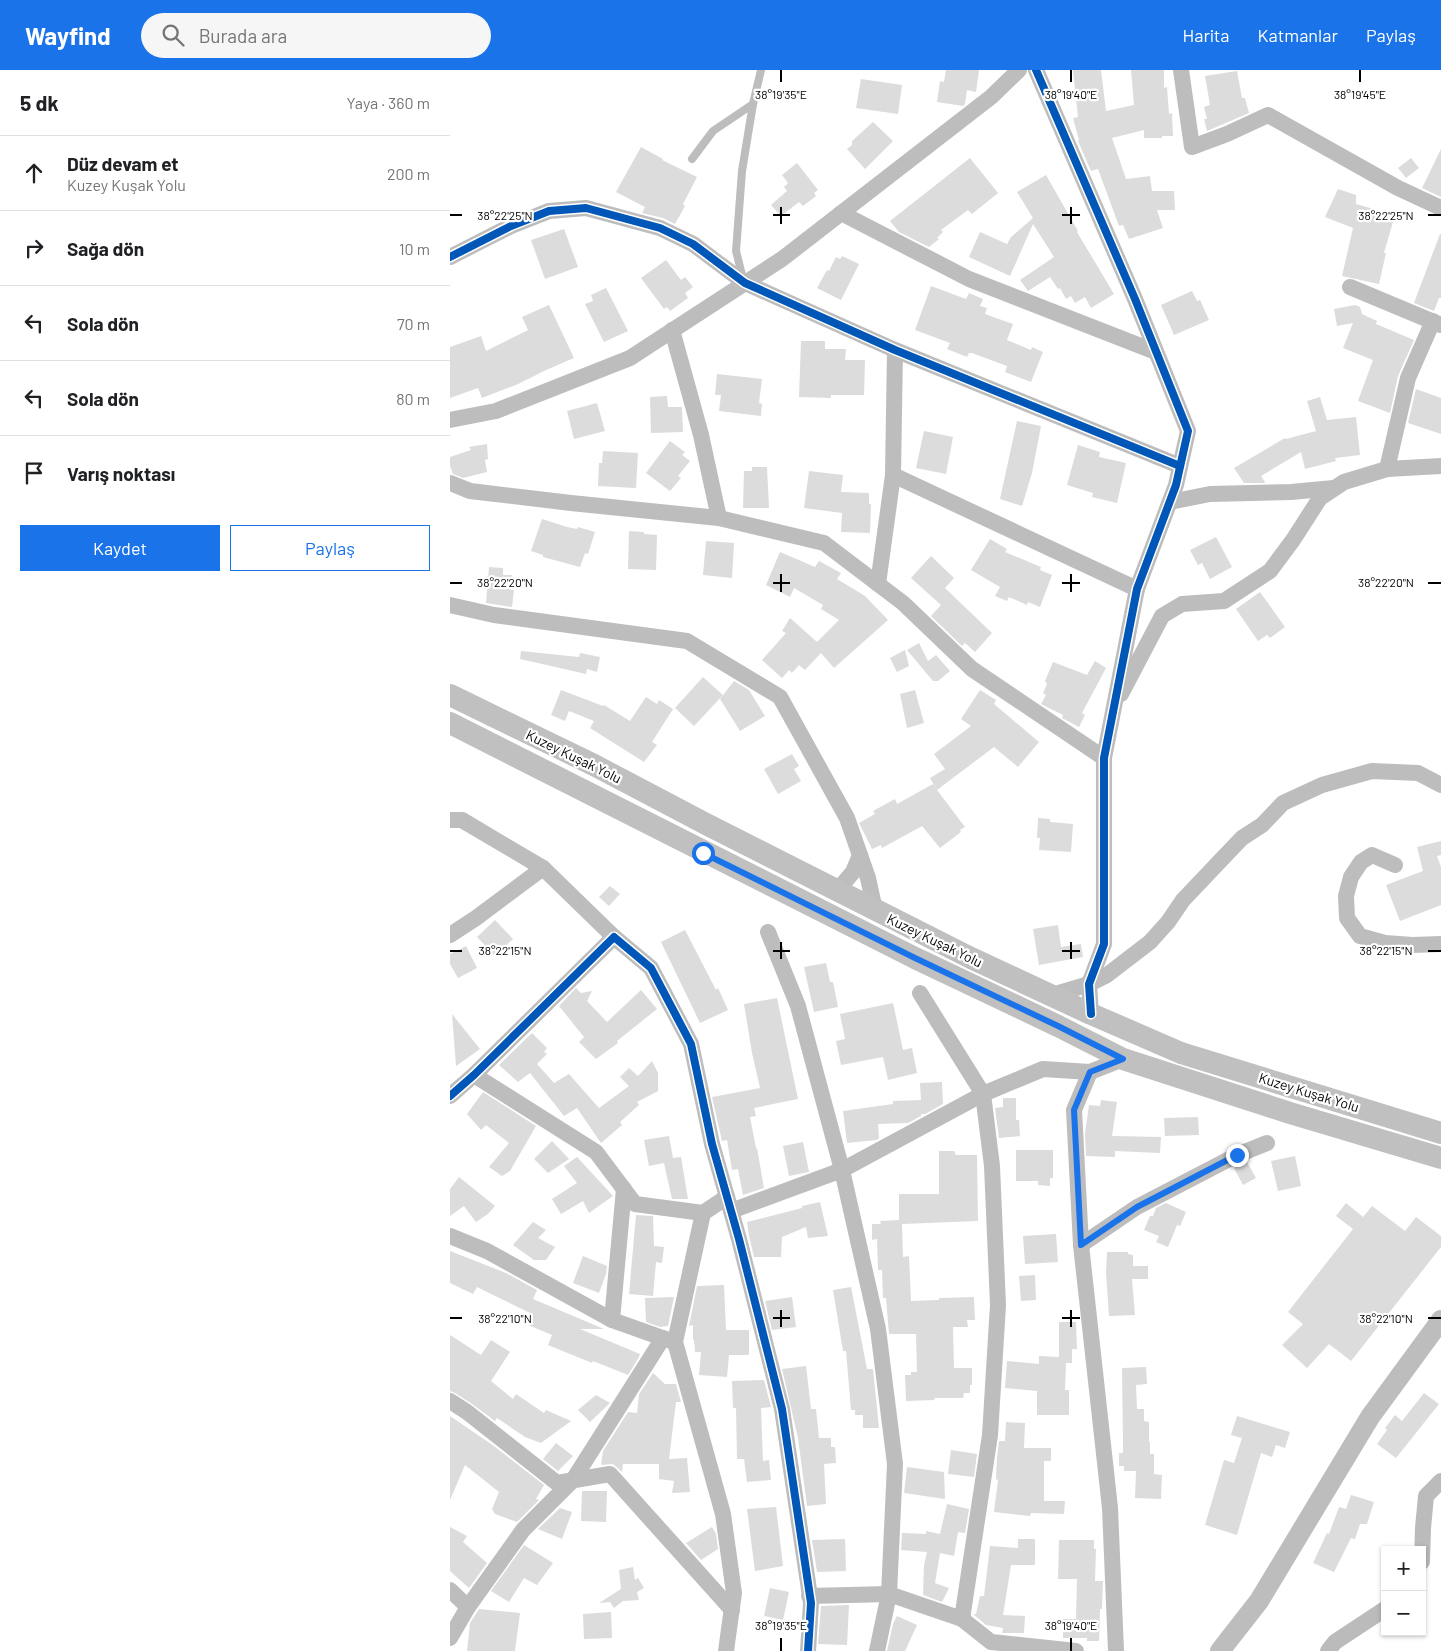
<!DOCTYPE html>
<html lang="tr">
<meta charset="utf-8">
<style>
:root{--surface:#fff;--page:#f6f6f6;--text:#202124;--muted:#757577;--line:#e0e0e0;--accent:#1a73e8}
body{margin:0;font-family:Barlow,sans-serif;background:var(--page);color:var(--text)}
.controls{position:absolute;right:15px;bottom:15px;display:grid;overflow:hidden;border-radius:0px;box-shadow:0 1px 4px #0004}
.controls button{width:45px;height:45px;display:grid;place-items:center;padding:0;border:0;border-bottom:1px solid var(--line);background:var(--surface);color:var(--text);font:25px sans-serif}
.stop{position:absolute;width:15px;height:15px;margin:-11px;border:4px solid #1a73e8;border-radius:50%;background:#fff}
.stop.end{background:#1a73e8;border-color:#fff;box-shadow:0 1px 5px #0008}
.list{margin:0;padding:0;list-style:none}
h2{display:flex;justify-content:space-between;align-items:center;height:65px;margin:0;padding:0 20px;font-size:21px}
h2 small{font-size:16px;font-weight:400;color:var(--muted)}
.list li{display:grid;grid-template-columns:32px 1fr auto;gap:15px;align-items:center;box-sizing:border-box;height:75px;padding:0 20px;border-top:1px solid var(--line)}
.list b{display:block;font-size:19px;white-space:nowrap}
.list p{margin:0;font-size:16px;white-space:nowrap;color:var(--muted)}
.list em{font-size:16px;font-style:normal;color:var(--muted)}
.actions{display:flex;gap:10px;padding:15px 20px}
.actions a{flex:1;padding:11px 0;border:1px solid var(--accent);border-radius:0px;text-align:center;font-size:18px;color:var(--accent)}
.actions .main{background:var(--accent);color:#fff}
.icon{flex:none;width:28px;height:28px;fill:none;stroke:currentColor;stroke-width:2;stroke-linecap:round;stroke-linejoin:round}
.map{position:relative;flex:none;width:991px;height:1581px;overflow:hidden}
header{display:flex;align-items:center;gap:30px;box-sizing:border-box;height:70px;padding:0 25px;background:var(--accent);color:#fff}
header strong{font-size:24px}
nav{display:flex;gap:28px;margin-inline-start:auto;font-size:18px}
.search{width:350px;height:45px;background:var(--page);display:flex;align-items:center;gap:12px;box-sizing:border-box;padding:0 18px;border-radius:28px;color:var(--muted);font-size:19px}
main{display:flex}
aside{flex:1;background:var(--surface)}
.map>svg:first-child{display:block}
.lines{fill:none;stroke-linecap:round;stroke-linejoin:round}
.canal{stroke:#bbb;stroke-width:16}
.building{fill:#dcdcdc}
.service{stroke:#bdbdbd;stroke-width:8}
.minor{stroke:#bdbdbd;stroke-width:16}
.tertiary{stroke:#bdbdbd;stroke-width:20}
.secondary{stroke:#c0c0c0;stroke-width:22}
.cycleway-casing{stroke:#fff;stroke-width:11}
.cycleway{stroke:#0057b8;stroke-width:8}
.route{stroke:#1a73e8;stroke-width:6}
.ticks{fill:none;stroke:#000;stroke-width:2}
.labels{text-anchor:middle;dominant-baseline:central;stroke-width:4.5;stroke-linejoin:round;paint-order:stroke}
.street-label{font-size:14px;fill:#000;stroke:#fff}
.ticks-label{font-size:12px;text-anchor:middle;fill:#000;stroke:#fff;stroke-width:4.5;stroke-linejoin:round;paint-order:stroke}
</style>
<header>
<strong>Wayfind</strong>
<div class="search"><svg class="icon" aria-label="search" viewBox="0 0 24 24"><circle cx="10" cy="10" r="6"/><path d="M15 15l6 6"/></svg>Burada ara</div>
<nav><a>Harita</a><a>Katmanlar</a><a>Paylaş</a></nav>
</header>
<main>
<aside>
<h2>5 dk<small>Yaya · 360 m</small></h2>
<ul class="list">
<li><svg class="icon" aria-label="ahead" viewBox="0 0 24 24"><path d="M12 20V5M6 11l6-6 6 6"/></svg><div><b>Düz devam et</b><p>Kuzey Kuşak Yolu</p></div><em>200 m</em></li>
<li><svg class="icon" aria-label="right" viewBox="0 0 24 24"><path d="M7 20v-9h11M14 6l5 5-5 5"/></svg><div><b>Sağa dön</b></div><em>10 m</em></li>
<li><svg class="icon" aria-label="left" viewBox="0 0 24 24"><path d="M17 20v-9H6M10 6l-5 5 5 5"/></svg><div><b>Sola dön</b></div><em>70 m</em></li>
<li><svg class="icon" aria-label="left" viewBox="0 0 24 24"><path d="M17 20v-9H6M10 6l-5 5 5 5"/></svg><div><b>Sola dön</b></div><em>80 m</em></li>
<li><svg class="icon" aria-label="arrive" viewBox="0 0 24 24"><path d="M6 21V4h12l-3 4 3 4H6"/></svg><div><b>Varış noktası</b></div></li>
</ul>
<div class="actions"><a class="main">Kaydet</a><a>Paylaş</a></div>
</aside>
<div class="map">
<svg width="991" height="1581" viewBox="0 0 991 1581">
<rect width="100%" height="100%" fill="#fff"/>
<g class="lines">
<g class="canal">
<path d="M972,1492L973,1458L976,1426L991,1411"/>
<path d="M878,1581L885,1572L935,1539"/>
</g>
</g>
<g class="building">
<path d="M496,0H529L526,22L517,20L515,34L513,36L487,32L490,11L494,12Z"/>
<path d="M623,0H651L656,41L684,35L681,0H714V18L717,17L719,44L722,43L723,66H712V68H694V60L662,68L676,109L700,106L702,121H724L725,140H707L713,158L679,169L673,155L669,156L648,99L641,101L628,71L629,70L623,48L628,47Z"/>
<path d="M787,1L792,28H795L799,43L757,61L754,49H757L754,37L760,35L755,6Z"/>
<path d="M411,9L452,15L448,44L406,38Z"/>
<path d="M423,52L443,71L415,99L397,79L402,75V71Z"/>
<path d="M191,77L213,89L212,90L247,107L233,134L235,136L225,154L213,148L192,143L195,137L166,122Z"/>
<path d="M991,79V127L972,118Z"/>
<path d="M520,88L548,123L522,144L518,140L491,160L493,162L487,168L489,169L479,177L449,162L440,151Z"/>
<path d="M961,88L969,98L956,108L948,98Z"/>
<path d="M347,93L368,120L364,123L366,126L353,136L349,132L331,146L321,135L337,121L334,117L338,113L332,105Z"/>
<path d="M596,105L628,161L627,162L664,224L641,238L635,227L625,233L621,226L616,229L610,218L608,219L600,207L578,221L570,210L604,187L583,154L560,206L519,187L530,162L557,174L561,167L583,148L567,122Z"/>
<path d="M888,119L906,125V134L945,145L934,183H936L929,214L892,206L903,158L875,147Z"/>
<path d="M114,159L128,197L95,209L81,170Z"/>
<path d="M990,164H991V228H989L984,241L964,233Z"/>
<path d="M392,186L409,194L391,230L367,218L377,200L379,201L386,187L390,189Z"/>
<path d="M216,190L231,210L235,207L243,217L235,223L238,228L220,241L217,237L214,239L191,208Z"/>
<path d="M481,216L516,229L519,223L533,229L530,236L537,238L535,244L563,254L557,270L581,280L582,277L593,282L581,312L555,302L557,296L522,283H519L517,287L497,279L500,273L465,260Z"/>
<path d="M156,218L178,261L154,272L135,234L143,231L141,225Z"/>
<path d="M742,221L747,231L750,230L759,250L724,265L711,235Z"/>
<path d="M99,235L124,288L96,300L68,314L32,328L28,318L0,328V277L31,266L36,281L78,260L72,247Z"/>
<path d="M905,235L910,237L912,244L927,251L926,254L964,270L948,306L940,343L908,331L923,290L893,278L903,253L887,256L884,239Z"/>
<path d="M351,271H375V279H396L395,290H415L414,325H381V328L349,327Z"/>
<path d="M267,304L312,309L309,333L312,334L311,346L269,341L271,325H265Z"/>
<path d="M966,319L991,328V364L958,353Z"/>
<path d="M217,326L218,337H232L233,362L201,363L200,327Z"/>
<path d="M870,327L877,350L906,347L910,385L885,388L886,391L855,399L851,382L811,406L815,412L814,413H794L784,398L835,368L836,369L866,361L857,331Z"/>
<path d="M147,333L155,361L124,369L117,341Z"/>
<path d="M567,351L591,356L582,403L572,436L550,429Z"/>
<path d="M474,361L503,367L496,404L466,398Z"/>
<path d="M220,371L235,382L232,385L240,391L228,406L231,408L220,421L196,403Z"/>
<path d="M37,374L38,389L35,390L37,402L13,408L3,404L0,396V387L21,380L19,377Z"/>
<path d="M628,375L650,382L649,387L676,393L667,433L642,427L643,423L617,415Z"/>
<path d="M153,381L188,383L186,418L148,416L149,393H152Z"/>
<path d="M302,397H317L319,438H293L294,401H302Z"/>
<path d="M359,401L393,405L391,422L419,423V434H421L420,463L391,462L392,443L354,438Z"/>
<path d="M92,449L117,457L127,459L128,457L145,462L138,484L135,483L130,497L93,487V485L81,481Z"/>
<path d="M179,461L194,462V464L207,465L206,500L178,499Z"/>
<path d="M766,467L782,497L760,509L752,493L748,495L740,480Z"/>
<path d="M540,469L557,479L555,482L591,497L590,500L602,505L590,537L578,532L577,535L559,527L557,531L545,526L550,517L521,500Z"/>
<path d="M256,471L284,473L282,508L253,505Z"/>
<path d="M330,482L365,497L369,491L391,503L387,509L415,526L438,550L384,598L371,583L355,600L349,595L342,603L339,600L332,608L312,590L336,563L332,561L340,548L367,572L389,550L371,539L373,535L344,518L340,527L316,515Z"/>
<path d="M481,486L504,508L495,518L542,563L525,582L515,573L512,576L481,546L491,535L461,508Z"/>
<path d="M39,497L53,498V505H62L61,520H64L62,537L36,533Z"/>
<path d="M810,522L835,557L820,568L817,565L808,571L786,539Z"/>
<path d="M469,573L478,591L486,585L500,601L488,611H483L457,580Z"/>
<path d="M455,580L459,596L447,602L440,588Z"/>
<path d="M71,581L129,587L130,583L150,587L147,602L137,599L136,604L70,589Z"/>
<path d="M645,591L656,598L632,643L635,645L629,657L612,648L613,645L591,634L596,625L593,623L597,614L595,611L603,592L637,605Z"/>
<path d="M253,607L273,625L244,656L225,638Z"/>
<path d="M284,611L299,620L315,646L290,661L270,629Z"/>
<path d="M111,620L153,636L154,635L180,651L196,627L207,634L209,630L223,639L202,672L207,675L194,692L140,658L144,651L119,641L115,651L101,645Z"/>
<path d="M465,620L474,653L457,658L450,624Z"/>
<path d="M530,620L546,630L544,634L589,672L568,697L544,677L487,720L515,757L510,760L511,762L490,778L472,756L432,778L431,775L422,779L409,753L425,744L423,741L445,729L447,734L483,714L487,720L480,708L495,699L484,684L521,656L511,649Z"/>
<path d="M342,684L349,696L344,699L351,711L328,724L314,699Z"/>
<path d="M588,748L600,749V752L623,754L621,782L589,780L590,768H587Z"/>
<path d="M991,771V785L987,786L991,797V835L950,851L936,815L973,801L967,777Z"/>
<path d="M160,816L170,824L159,836L149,827Z"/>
<path d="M45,850L63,869L45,886L27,867Z"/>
<path d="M608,855L611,877L631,874L633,887L589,895L583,859Z"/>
<path d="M235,860L266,920L268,918L278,940L250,953L211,872Z"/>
<path d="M16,876L27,898L8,908L0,894V884Z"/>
<path d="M376,893L380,912H383L388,937L364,942L354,897Z"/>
<path d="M126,918L131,923L142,921L137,931L157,952L191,920L207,939L167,971L168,973L146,989L129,972L134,967L109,936Z"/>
<path d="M327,928L348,1029L304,1038L306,1046L300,1047L306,1078H307L314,1118L293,1125L288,1099L282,1100L277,1070L272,1071L262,1027L310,1018L302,983L294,934Z"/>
<path d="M443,933L453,980L462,978L467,1003L438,1010L433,987L391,995L386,971L395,969L390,944Z"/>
<path d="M2,944L30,979L6,996Z"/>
<path d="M82,963L97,978L94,982L97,984L87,994L104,1013L119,1004L149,1038L179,1016L170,1007L179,998L188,1006L202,991L208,1003V1021L187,1032L189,1035L170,1052L172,1055L151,1073L127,1038L114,1046L80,1003L68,1012L49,995Z"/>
<path d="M492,1012L493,1034L475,1044H471V1046L458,1053L428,1054L429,1068L427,1070L397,1073L393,1041L443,1034V1031L471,1030L470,1013Z"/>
<path d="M33,1022L86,1056L60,1101L52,1106L39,1097L59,1073L36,1055L31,1060L17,1044Z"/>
<path d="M553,1028H566V1050H569L570,1066L549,1068L545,1038L553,1037Z"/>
<path d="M651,1030L667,1032L662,1066L711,1067L710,1083L665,1081V1087L636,1086L635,1063L639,1035L650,1036Z"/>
<path d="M748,1047L749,1065L715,1066L714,1048Z"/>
<path d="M219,1066L223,1088L231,1087L238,1129H222L214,1093L199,1096L194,1070Z"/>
<path d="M102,1071L119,1089L98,1103L84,1089Z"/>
<path d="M353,1072L359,1102L339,1106L333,1076Z"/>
<path d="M566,1080H603V1108H600V1116L588,1115V1111H566Z"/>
<path d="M489,1081H504L506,1085H527L528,1151L452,1154L453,1187L459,1186L461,1231L489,1230V1228L524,1227L525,1250H517L518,1257H503L504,1298H522V1315H520V1323H514L513,1328H484L485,1330L456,1331L455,1305H461V1302H467L466,1264H439L436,1228H433L432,1200H428L427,1169L422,1170V1154H431L430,1151L449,1150V1124H489Z"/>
<path d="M845,1086L851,1116L828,1121L821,1091Z"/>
<path d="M127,1087L163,1126L139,1143L133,1131L111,1144L102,1129L127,1113L114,1096Z"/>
<path d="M797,1092L806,1108L793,1115L784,1098Z"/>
<path d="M9,1107L45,1136L38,1144L26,1152L14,1136L0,1146V1119Z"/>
<path d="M370,1132L378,1166L358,1168L356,1157L332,1167L331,1187H304L299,1166L297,1152L352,1138V1136Z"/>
<path d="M716,1133L736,1142L730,1156L727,1155L718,1177L706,1172L709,1166L694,1160L700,1146H703L706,1138Z"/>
<path d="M896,1133L913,1147L922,1136L955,1161L966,1147L991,1166V1177L901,1291L879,1274L857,1298L832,1275L853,1254L838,1242L903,1159L886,1146Z"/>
<path d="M186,1145L203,1146L204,1176L214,1177L212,1193L206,1192L203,1226L179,1224Z"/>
<path d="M83,1152L96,1160L88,1168L105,1177L96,1190H84L63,1175Z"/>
<path d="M606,1164L608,1192L575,1194L573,1166Z"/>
<path d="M0,1181L56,1203L87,1220L83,1229L154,1259H130L190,1284L189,1287L178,1305L143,1291L142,1293L98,1275L102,1265L78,1255L82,1244L27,1217L23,1224L0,1213Z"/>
<path d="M657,1182H678V1184L683,1185V1196H698V1209H682L685,1245L659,1246L656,1203Z"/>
<path d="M133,1186L157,1196L156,1204L149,1223L123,1213Z"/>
<path d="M585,1205L586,1230L571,1231L569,1206Z"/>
<path d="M274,1215L276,1260H299V1285H279L277,1307L249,1305L251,1282H245L244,1270H243V1255L239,1256L247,1216Z"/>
<path d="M401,1217L417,1299H423L429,1358H413V1345H405V1340H401L396,1281H393L383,1220Z"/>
<path d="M224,1227L218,1256L210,1257L196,1252L195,1228Z"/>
<path d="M342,1227L346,1257L322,1260L315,1231Z"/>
<path d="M609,1252H626L627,1279H622V1293H616L615,1320H619V1345H587V1321L555,1318L557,1291L589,1294V1286L609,1287Z"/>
<path d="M0,1265L31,1285L41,1270L60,1282L41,1311L63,1329L66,1324L94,1343L96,1340L121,1351L91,1373L75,1367L47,1348L45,1351L22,1334L5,1323L0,1321Z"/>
<path d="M356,1296L361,1339H366L369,1368H381V1377H385L386,1393L374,1394L376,1434L357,1436L348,1368L332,1299Z"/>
<path d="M696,1297L697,1314L686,1315L687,1339H694V1351L699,1352V1372H700V1384H704V1404L712,1405L711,1429L685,1428L686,1401H674V1396H669V1383H673V1372L672,1298Z"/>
<path d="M203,1303L215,1314H226L231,1332H226L219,1389L237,1388L240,1422L222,1423L224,1411L209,1409V1394H173L172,1402L163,1394L151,1395L153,1381L178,1342L187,1343L189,1324Z"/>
<path d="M314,1310L321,1337L311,1338L313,1391L319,1390L321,1410L297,1412L294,1389H287L286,1338H283L282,1311Z"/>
<path d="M974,1323L989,1334L946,1388L927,1374L937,1360L935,1358L945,1345L952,1351Z"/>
<path d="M146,1325L160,1333L140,1352L128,1340Z"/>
<path d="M0,1346L44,1376L94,1415L86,1429L89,1430L67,1452L45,1444L42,1439L49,1422L15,1395L0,1430Z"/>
<path d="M787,1346L840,1362L835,1378L826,1375L822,1387L811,1383L787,1465L755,1455L774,1390L784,1393L792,1368L781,1365Z"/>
<path d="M556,1352L575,1353L574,1378H601V1391H594V1431H615L614,1444L581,1443L580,1446L544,1442L548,1410L546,1409L547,1387L549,1371H555Z"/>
<path d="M106,1373L123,1386L108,1401L93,1389Z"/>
<path d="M501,1380L527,1384L524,1407L498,1404Z"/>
<path d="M457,1397L494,1402L495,1429L454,1423Z"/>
<path d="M132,1421H157L156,1452L131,1451Z"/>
<path d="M901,1425L924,1432L917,1454H910L905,1469L901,1468L884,1502L863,1493L877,1463L879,1464L889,1437L896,1439Z"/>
<path d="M497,1434L519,1439L515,1463L508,1462L504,1486L490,1483L485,1513L499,1518L492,1532L473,1525L474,1495L477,1482L451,1480L452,1463L476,1464V1461L490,1464Z"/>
<path d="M326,1437L333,1496L305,1501L297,1439Z"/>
<path d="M110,1438L122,1442L112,1469L88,1459Z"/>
<path d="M0,1457L17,1466L13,1472L37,1493L19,1518L0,1501Z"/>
<path d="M262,1457L266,1464L268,1479L251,1490L236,1473Z"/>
<path d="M395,1469L396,1501L367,1502L362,1470Z"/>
<path d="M568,1469H585V1495H561L553,1545L575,1546L574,1563H552L553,1558L536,1555L523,1544H526L530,1526H534L540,1476L568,1478Z"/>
<path d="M609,1470H644V1479H646L645,1511H653L652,1539H650L649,1571H637V1568H613V1549H626L627,1509H608Z"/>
<path d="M74,1475L103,1493L87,1515L74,1508L59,1532L41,1521Z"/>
<path d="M183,1497L185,1510L188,1508L194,1518L187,1522L189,1530L173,1531L164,1538L160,1532L149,1533L171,1519L169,1500Z"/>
<path d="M320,1518L339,1522L333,1550L314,1546Z"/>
<path d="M399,1535L397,1575L368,1574L371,1536Z"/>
<path d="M29,1539L70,1543L65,1581H17L20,1553Z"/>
<path d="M161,1542L162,1568L134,1569L133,1544Z"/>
<path d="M447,1546L467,1555L455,1581H437L443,1554Z"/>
</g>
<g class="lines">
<g class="service">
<path d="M242,89L263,61L303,34"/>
<path d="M293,209L286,181L292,101L303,34L311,0"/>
</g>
<g class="minor">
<path d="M586,0L685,229L738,361L726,415L687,519L654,688V874L639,914L641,944"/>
<path d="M731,0L742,77L777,64L818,45L948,118L991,138"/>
<path d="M391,143L519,209L706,282"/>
<path d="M0,187L61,156L99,141L136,138L210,158L243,174L295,213L445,280L730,396"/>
<path d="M900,217L991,255"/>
<path d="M222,260L251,365L269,448"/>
<path d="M0,350L46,341L180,288L332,189L541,27L569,0"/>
<path d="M937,399L991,396"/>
<path d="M443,405L687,519"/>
<path d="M0,413L20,421L121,433L269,448L374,473L453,533L522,599L654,688"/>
<path d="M720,432L760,424L841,422L884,418"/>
<path d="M428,514L443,405L445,280"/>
<path d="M0,535L44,545L237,571L330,627L397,748L418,808L425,840"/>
<path d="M671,624L712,546L732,534L774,531L820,501L843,470L870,428L894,412L937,399L958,308L983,251"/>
<path d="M0,750H12L93,798L164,867"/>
<path d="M945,795L922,785L911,792L901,807L896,826L897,848L910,866L935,873L962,875L991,874"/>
<path d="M387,821L403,802L410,785"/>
<path d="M318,862L348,936L392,1100L428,1259L445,1394L439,1524L427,1581"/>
<path d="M0,865L26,848L93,798"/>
<path d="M470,923L533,1024L542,1096L548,1235L540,1365L512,1549"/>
<path d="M599,926L639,914L657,905L700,872L718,852L733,830L771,790L792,768L812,755L833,733L872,715L922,701L968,703L991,715"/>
<path d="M24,1005L146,1082L185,1134L253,1143"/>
<path d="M0,1026L24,1005L164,867L201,898L241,974L262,1074L289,1169L332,1339L361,1533L358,1581"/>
<path d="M174,1119L162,1250L221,1271"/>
<path d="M281,1141L392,1100L533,1024L593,999L640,1002"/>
<path d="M0,1166L37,1181L162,1250"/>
<path d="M631,1175L687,1137L787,1085L817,1073"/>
<path d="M0,1331L17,1342L107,1413L160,1404L282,1540"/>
<path d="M0,1520L18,1537"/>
<path d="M359,1526L439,1524L512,1549L541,1572L626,1581"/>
<path d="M0,1568L18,1537L73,1460L123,1410L213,1268"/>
<path d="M276,1581L284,1523L273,1444L225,1272L253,1143L277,1127"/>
<path d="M666,1581L660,1438L631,1175L624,1040L640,1002L673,989"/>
</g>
<path class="tertiary" d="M770,1581L809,1531L920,1347L991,1250"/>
<g class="secondary">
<path d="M0,625L144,695L256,754L521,888L641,944L731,983L991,1063"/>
<path d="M0,653L465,888L608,956L673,989L840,1043L991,1088"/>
</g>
<g class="cycleway-casing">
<g id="cycleway">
<path d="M586,0L685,229L738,361L726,415L687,519L654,688V874L639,914L641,944"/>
<path d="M0,187L61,156L99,141L136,138L210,158L243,174L295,213L445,280L730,396"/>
<path d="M0,1026L24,1005L164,867L201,898L241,974L262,1074L289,1169L332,1339L361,1533L358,1581"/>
</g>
</g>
<use href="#cycleway" class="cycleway"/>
</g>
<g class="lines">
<path class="route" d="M253,783L465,888L608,956L673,989L640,1002L624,1040L631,1175L687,1137L787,1085"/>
</g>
<path class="ticks" d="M331,0V12M621,0V12M910,0V12M331,137V154M621,137V154M0,145H12M323,145H340M612,145H630M978,145H991M331,504V522M621,504V522M0,513H12M323,513H340M612,513H630M978,513H991M331,872V889M621,872V889M0,881H12M323,881H340M612,881H630M978,881H991M331,1240V1257M621,1240V1257M0,1248H12M323,1248H340M612,1248H630M978,1248H991M331,1568V1581M621,1568V1581"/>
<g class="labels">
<g class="street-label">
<text transform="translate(124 686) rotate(26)">Kuzey Kuşak Yolu</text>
<text transform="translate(485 870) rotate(26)">Kuzey Kuşak Yolu</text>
<text transform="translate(859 1022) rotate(17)">Kuzey Kuşak Yolu</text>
</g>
</g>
<g class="ticks-label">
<text x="331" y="29">38°19'35"E</text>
<text x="621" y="29">38°19'40"E</text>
<text x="910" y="29">38°19'45"E</text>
<text x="55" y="150">38°22'25"N</text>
<text x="936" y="150">38°22'25"N</text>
<text x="55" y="517">38°22'20"N</text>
<text x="936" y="517">38°22'20"N</text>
<text x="55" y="885">38°22'15"N</text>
<text x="936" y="885">38°22'15"N</text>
<text x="55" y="1253">38°22'10"N</text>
<text x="936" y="1253">38°22'10"N</text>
<text x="331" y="1560">38°19'35"E</text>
<text x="621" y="1560">38°19'40"E</text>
</g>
</svg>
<div class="controls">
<button>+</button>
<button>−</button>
</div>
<div class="stop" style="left:253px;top:783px"></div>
<div class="stop end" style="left:787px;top:1085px"></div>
</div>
</main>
